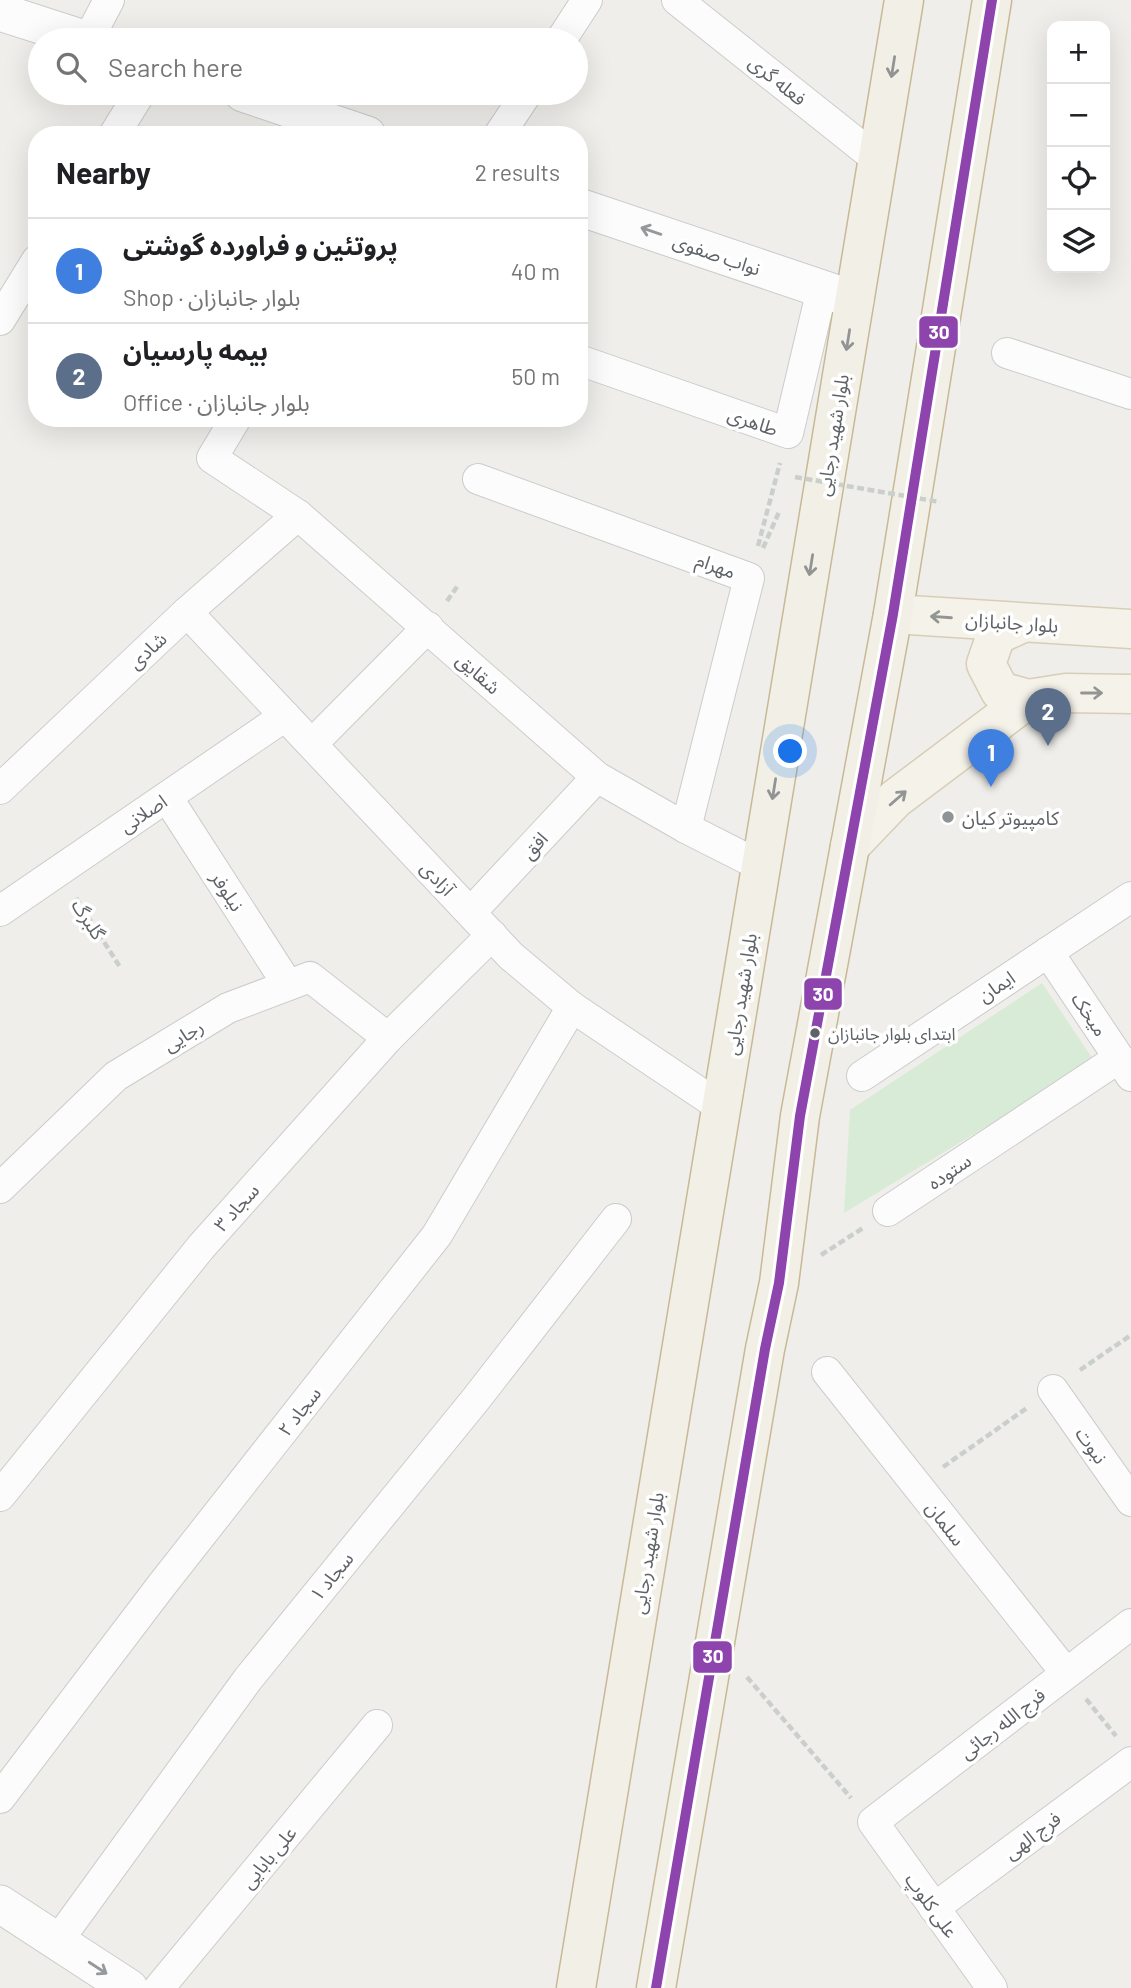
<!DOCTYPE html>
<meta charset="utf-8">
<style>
:root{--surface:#fff;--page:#f2f2f2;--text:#202124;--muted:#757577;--line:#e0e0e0;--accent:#919496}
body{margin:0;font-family:Barlow,"Noto Sans Arabic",sans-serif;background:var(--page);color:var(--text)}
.controls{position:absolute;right:21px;top:21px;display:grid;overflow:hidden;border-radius:14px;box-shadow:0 7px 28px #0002}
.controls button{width:63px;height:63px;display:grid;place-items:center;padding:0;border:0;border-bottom:2px solid var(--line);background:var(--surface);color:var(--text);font:35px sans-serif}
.you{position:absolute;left:791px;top:752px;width:24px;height:24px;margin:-18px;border:5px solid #fff;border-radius:50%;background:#1a73e8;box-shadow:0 0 0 10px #1a73e833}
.badge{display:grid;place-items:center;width:46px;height:46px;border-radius:50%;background:var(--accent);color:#fff;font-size:23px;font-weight:700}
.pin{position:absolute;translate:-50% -58px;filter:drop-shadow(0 2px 4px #0008)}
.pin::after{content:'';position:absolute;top:37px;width:24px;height:21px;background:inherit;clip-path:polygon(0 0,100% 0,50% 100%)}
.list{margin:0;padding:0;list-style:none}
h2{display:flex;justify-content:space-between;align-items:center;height:91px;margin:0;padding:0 28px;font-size:30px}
h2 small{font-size:23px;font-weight:400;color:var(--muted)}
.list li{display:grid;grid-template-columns:46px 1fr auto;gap:21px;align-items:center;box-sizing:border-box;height:105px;padding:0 28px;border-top:2px solid var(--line)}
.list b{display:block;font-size:26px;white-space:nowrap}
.list p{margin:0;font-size:23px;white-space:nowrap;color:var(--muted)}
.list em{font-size:23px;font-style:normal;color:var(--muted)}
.icon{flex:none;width:38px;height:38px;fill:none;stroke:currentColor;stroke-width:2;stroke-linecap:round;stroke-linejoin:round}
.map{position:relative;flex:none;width:1131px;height:1988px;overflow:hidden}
.search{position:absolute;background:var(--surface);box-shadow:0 7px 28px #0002;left:28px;top:28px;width:560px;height:77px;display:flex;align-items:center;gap:18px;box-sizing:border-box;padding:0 24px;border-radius:38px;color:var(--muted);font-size:26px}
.panel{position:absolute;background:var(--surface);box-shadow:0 7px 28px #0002;left:28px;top:126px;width:560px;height:301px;border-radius:28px}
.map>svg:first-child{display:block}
.green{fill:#d8ebd6}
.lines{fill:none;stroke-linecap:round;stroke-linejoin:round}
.minor-casing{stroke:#cbcccc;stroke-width:32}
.tertiary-casing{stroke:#cbcccc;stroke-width:39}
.primary-casing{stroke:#d7ceb8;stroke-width:41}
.trunk-casing{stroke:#c8b996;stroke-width:41}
.path{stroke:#cacfcc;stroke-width:4.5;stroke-dasharray:7 3.5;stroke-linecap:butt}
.minor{stroke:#fdfcfc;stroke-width:30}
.tertiary{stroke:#fdfcfc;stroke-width:37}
.primary{stroke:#f4f2e9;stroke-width:38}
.trunk{stroke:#f2f0e6;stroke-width:38}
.path-bridge{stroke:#cacfcc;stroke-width:4.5;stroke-dasharray:7 3.5;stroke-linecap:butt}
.bus-1-casing{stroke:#fff;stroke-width:16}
.bus-1{stroke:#8e44ad;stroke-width:10}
.oneway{stroke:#929494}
.oneway2{stroke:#96999c}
.oneway3{stroke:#939595}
.poi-dot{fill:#919496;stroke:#fff;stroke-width:2.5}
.bus-dot{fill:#5f6368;stroke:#fff;stroke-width:2.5}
.labels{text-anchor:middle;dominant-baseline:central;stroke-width:7;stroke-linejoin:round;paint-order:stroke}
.bus-label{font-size:17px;fill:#5f6368;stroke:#fff;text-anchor:start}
.street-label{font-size:19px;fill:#5f6368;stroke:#fff}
.poi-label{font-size:19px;fill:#5f6368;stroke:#fff;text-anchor:start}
.line-badge{stroke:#fff;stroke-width:2.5}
.badge-label{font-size:19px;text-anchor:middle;font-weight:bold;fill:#fff}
</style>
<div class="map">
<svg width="1131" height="1988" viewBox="0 0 1131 1988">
<rect width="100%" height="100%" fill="#efeeea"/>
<path class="green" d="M1042,983L1094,1061L844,1213L850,1110Z"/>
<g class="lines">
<g class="minor-casing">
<g id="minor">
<path d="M677,0L878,160"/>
<path d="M88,40L109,0"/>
<path d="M561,40L587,0"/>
<path d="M114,135L140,93"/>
<path d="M499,135L527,93"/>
<path d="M0,320L37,260"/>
<path d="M1007,353L1131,394"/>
<path d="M579,360L788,433L822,289"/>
<path d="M236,418L212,458L298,515L597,777L686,828L761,866"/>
<path d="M478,479L749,578L686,828"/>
<path d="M187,612L511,956L572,1007L721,1107"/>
<path d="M312,744L428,627"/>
<path d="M0,789L187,612L298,515"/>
<path d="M167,797L288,985"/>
<path d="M0,911L285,716"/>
<path d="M471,912L597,777"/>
<path d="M1048,952L1131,1076"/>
<path d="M862,1076L1131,897"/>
<path d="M0,1188L116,1076L228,1008L310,977L388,1038"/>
<path d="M888,1211L1119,1058"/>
<path d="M827,1372L1066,1673"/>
<path d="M1053,1390L1131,1501"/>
<path d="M0,1496L201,1247L388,1038L492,935"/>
<path d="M0,1798L161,1586L437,1235L572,1007"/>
<path d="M934,1908L1131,1762"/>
<path d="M57,1942L248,1679L476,1399L616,1219"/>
<path d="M159,1988L377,1725"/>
<path d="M992,1988L873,1822L1131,1624"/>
</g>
</g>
<g class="tertiary-casing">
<g id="tertiary">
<path d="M0,12L87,40"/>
<path d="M243,93L367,135"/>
<path d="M579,207L855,300"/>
<path d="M0,1904L129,1988"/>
</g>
</g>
<g class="primary-casing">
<g id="primary">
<path d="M893,614L1131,629"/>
<path d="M1023,623L996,635L986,664L1000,691L1028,699"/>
<path d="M850,846L895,799L1028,699L1066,693L1131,694"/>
</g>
</g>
<g class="trunk-casing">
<g id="trunk">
<path d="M576,1988L904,0"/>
<path d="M656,1988L765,1349L779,1283L800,1116L893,614L992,0"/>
</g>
</g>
<g class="path">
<path d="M758,546L780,463"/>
<path d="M763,548L779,512"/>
<path d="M447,601L459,584"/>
<path d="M76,898L120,967"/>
<path d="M821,1255L863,1228"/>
<path d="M1080,1370L1131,1335"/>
<path d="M943,1467L1027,1408"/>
<path d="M747,1677L851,1798"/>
<path d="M1086,1699L1116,1736"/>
</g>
<use href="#minor" class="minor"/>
<use href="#tertiary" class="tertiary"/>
<use href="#primary" class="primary"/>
<use href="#trunk" class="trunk"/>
<path class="path-bridge" d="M795,477L940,502"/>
<g class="bus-1-casing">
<path id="bus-1" d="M656,1988L765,1349L779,1283L800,1116L893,614L992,0"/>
</g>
<use href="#bus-1" class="bus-1"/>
</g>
<defs><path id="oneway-shaft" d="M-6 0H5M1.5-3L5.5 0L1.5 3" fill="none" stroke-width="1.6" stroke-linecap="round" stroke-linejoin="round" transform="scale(1.75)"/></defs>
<g class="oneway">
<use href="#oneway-shaft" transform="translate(893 67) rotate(99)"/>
<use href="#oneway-shaft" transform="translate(848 340) rotate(99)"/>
<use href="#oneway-shaft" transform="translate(811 565) rotate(99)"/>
<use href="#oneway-shaft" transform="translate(774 789) rotate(99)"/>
</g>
<g class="oneway2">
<use href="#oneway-shaft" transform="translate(651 231) rotate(-161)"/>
<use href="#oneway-shaft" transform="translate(98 1968) rotate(33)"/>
</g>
<g class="oneway3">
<use href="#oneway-shaft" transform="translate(941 617) rotate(-176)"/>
<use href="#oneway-shaft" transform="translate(1092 693)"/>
<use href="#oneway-shaft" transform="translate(898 798) rotate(-41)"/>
</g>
<circle class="poi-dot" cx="948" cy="817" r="7"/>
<circle class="bus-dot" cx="815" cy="1033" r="6"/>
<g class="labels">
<g class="bus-label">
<text x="828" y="1033">ابتدای بلوار جانبازان</text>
</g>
<g class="street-label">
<text transform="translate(778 80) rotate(39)">فعله گری</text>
<text transform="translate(717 254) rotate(19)">نواب صفوی</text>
<text transform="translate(753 421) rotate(19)">طاهری</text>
<text transform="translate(832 435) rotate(-81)">بلوار شهید رجایی</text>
<text transform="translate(716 565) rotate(20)">مهرام</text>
<text transform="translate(1012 622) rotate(4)">بلوار جانبازان</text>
<text transform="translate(147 650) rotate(-43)">شادی</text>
<text transform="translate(479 673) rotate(42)">شقایق</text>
<text transform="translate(143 813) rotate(-34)">اصلانی</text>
<text transform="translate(534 845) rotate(-47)">افق</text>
<text transform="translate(438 878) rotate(47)">آزادی</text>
<text transform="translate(228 891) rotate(57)">نیلوفر</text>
<text transform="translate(89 919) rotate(57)">گلبرگ</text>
<text transform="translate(996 986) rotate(-34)">ایمان</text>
<text transform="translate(740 994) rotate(-81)">بلوار شهید رجایی</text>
<text transform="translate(1090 1014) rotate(56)">میخک</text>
<text transform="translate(183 1035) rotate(-31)">رجایی</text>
<text transform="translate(949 1171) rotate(-34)">ستوده</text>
<text transform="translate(236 1207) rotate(-48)">سجاد ۳</text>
<text transform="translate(299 1411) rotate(-52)">سجاد ۲</text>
<text transform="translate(1092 1445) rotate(55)">نبوت</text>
<text transform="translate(946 1523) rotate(52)">سلمان</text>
<text transform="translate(647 1553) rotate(-81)">بلوار شهید رجایی</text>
<text transform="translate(331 1576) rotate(-51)">سجاد ۱</text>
<text transform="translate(1002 1723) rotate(-38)">فرج الله رجائی</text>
<text transform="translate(1032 1835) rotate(-37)">فرج الهی</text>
<text transform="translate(268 1857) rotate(-50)">علی بابایی</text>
<text transform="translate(932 1905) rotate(54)">علی کلوپ</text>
</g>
<g class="poi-label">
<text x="962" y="817">کامپیوتر کیان</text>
</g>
</g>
<g class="line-badge">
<rect x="918" y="315" width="41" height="34" rx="7" fill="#8e44ad"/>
<rect x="803" y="977" width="40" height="34" rx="7" fill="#8e44ad"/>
<rect x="692" y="1640" width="41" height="34" rx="7" fill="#8e44ad"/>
</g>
<g class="badge-label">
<text x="939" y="339">30</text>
<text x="823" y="1001">30</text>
<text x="713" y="1663">30</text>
</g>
</svg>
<div class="controls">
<button>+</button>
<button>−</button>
<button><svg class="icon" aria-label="locate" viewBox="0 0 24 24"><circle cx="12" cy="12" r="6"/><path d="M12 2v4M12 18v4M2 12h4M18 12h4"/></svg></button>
<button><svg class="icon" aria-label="layers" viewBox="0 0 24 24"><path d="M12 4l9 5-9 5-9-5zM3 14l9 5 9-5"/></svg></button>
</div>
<div class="you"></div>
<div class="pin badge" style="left:991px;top:787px;background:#3f7fe0">1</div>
<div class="pin badge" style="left:1048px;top:746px;background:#5c6f8a">2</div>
<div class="search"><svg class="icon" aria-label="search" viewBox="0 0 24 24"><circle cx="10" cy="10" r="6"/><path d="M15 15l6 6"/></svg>Search here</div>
<section class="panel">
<h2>Nearby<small>2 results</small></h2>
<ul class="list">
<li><span class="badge" style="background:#3f7fe0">1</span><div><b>پروتئین و فراورده گوشتی</b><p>Shop · بلوار جانبازان</p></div><em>40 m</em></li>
<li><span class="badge" style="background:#5c6f8a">2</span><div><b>بیمه پارسیان</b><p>Office · بلوار جانبازان</p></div><em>50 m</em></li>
</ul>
</section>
</div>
